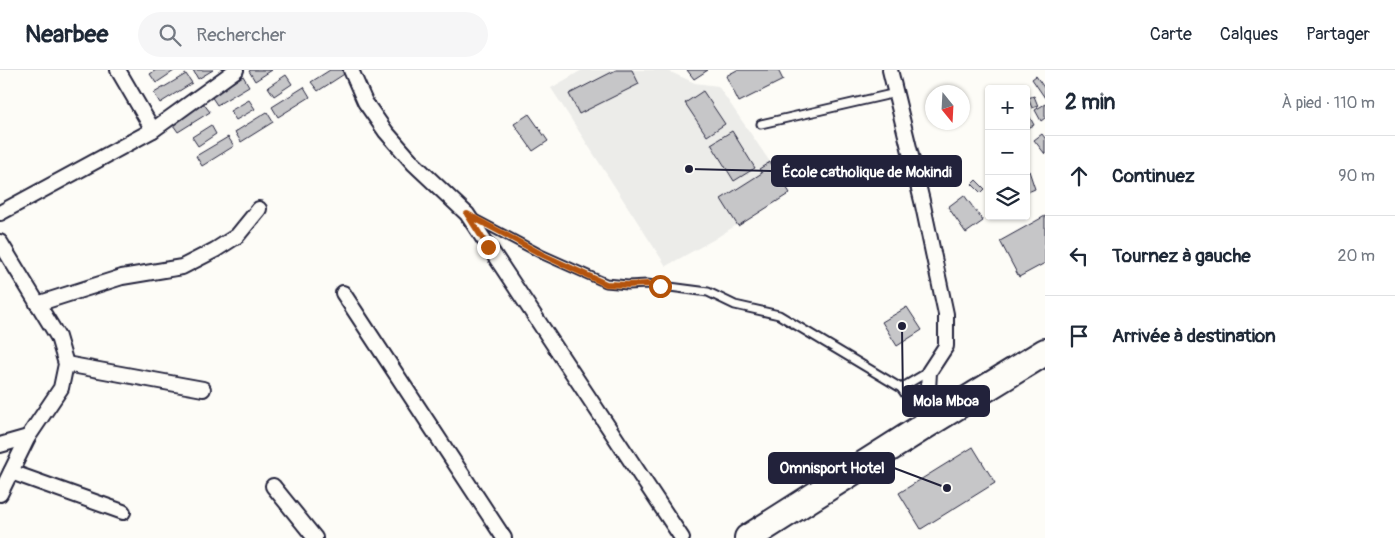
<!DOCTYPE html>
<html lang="fr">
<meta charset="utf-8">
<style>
:root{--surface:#fff;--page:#f6f6f7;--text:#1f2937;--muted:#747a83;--line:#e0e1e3}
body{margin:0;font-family:Pangolin,sans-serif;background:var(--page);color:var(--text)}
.controls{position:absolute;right:15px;top:15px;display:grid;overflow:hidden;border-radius:5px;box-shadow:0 1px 4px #0004}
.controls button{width:45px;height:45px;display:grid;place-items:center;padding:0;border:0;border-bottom:1px solid var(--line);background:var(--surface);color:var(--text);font:25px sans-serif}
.compass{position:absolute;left:925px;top:15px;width:45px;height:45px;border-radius:50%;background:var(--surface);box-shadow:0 1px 4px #0004;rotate:162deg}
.stop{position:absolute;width:15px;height:15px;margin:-11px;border:4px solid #b45309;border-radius:50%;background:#fff}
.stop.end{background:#b45309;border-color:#fff;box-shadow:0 1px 5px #0008}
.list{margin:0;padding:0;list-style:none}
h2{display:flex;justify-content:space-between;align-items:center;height:65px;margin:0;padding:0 20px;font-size:21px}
h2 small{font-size:16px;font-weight:400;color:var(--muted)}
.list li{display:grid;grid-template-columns:32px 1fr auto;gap:15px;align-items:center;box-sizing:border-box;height:80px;padding:0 20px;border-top:1px solid var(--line)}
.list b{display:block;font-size:19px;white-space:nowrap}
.list em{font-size:16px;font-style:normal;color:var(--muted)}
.icon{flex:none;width:28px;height:28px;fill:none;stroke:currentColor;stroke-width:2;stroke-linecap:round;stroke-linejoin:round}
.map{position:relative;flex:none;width:1045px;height:468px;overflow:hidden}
header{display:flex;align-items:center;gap:30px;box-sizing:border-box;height:70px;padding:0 25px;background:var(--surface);border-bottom:1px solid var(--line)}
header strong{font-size:24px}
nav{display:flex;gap:28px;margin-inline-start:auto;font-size:18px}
.search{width:350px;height:45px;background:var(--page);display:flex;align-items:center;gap:12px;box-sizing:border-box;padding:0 18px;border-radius:28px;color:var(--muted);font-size:19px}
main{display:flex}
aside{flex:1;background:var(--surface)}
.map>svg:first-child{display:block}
.built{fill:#ecece9}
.building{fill:#c6c6c8;stroke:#22223b}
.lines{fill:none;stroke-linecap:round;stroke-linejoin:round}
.lane-casing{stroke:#22223b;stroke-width:11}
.street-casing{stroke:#22223b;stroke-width:18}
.highway-casing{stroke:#22223b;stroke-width:30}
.lane{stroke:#fdfcf7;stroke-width:7}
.street{stroke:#fdfcf7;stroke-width:14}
.highway{stroke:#fdfcf7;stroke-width:26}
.route{stroke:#b45309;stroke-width:6}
.leader{fill:none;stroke:#22223b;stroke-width:2}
.callout-dot{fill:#22223b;stroke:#fdfcf7;stroke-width:2}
.callout{fill:#22223b;stroke:#22223b;stroke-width:2}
.callout-label{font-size:15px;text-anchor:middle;font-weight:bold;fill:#fff}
</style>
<header>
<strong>Nearbee</strong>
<div class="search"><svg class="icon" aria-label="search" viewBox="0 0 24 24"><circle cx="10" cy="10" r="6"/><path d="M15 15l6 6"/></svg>Rechercher</div>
<nav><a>Carte</a><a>Calques</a><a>Partager</a></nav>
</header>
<main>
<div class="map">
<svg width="1045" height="468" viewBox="0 0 1045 468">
<rect width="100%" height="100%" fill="#fdfcf7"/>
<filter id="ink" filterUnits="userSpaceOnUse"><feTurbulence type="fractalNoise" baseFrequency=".02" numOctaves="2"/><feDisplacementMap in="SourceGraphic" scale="10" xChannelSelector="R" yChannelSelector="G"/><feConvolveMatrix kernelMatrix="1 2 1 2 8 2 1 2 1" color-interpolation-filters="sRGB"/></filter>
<g filter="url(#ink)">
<path class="built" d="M582,0H666L695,13L718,16L790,121L713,170L666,196L551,18Z"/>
<g class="building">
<path d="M156,0H173L174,1L156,13L150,4Z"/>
<path d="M193,0H213L198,9Z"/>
<path d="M251,0H272L255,11L249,1Z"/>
<path d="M330,0H348L349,1L318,21L311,12Z"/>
<path d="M616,0H632L639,14L579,44L569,24Z"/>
<path d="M687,0H708L694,9Z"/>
<path d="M737,0H778L783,10L739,32L726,6Z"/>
<path d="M186,4L192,13L160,33L154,23Z"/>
<path d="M286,5L292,14L274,26L268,17Z"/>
<path d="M243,6L249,16L217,35L211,26Z"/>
<path d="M1036,6L1045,19V28L1032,9Z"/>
<path d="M304,17L310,27L278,47L272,37Z"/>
<path d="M703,21L725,54L707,66L685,33Z"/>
<path d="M1034,26L1038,36L1032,38L1028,28Z"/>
<path d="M249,30L255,39L236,50L230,41Z"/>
<path d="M203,33L210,42L178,62L171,52Z"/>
<path d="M1045,34V48L1041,51L1035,40Z"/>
<path d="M1026,40L1034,55L1028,58L1026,56Z"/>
<path d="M267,42L273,52L241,72L235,62Z"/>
<path d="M529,44L548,71L533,81L514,54Z"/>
<path d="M211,55L216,64L198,76L192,67Z"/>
<path d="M732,61L755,98L734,111L711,74Z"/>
<path d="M1042,64L1045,68V84L1034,70Z"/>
<path d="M228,67L234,76L202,96L196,86Z"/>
<path d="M770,92L790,123L738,156L721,129L762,103L759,99Z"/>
<path d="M1029,101L1035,119L1028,122L1026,116V102Z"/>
<path d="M976,110L985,119L981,123L972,114Z"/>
<path d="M964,125L983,151L966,163L948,137Z"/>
<path d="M1045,146V193L1019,207L1000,171Z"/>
<path d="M907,237L922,260L897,276L882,252Z"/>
<path d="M973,377L995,413L921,459L899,423Z"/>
</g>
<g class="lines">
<g class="lane-casing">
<g id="lane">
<path d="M761,54L896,23"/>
<path d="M473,148L543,185L606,213L628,215L647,214L708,222L735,235L779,245L901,318L923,350"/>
<path d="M901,318L928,302"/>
</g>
</g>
<g class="street-casing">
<g id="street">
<path d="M118,0L153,60"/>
<path d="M351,0L365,32L386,62L414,94L467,144L682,468"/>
<path d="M890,0L922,131L946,244V276L929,302L926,355"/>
<path d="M0,143L153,60L236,0"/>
<path d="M0,172L58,267L66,294L61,318L28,367L0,424"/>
<path d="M343,223L504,468"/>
<path d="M37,234L122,207L182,197L215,180L237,166L259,139"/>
<path d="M66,294L203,319"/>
<path d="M0,375L28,367"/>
<path d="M11,402L123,442"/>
<path d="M273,416L315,468"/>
</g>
</g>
<g class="highway-casing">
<path id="highway" d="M748,468L926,355L1045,282"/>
</g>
<use href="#lane" class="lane"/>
<use href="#street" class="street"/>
<use href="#highway" class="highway"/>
</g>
</g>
<g class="lines" filter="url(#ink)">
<path class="route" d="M488,177L467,144L543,185L606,214L628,215L647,214L660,216"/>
</g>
<path class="leader" d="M689 99L772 101M902 256L903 331M947 418L894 398"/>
<g class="callout-dot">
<circle cx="689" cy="99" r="5"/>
<circle cx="902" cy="256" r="5"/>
<circle cx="947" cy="418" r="5"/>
</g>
<g class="callout">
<rect x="772" y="86" width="189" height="30" rx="5"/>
<rect x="903" y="316" width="86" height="30" rx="5"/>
<rect x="769" y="383" width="125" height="30" rx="5"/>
</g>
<g class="callout-label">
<text x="867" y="107">École catholique de Mokindi</text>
<text x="946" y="336">Mola Mboa</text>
<text x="832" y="403">Omnisport Hotel</text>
</g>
</svg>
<div class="controls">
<button>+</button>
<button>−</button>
<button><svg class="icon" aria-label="layers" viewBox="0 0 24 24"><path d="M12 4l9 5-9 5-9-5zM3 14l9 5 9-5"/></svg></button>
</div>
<svg class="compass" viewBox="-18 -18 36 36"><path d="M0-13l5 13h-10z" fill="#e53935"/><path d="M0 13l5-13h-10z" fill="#747a83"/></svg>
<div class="stop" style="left:660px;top:216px"></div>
<div class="stop end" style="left:488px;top:177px"></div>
</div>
<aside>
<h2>2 min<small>À pied · 110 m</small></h2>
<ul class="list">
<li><svg class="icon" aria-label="ahead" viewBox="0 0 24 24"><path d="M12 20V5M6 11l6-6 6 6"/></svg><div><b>Continuez</b></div><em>90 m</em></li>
<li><svg class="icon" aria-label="left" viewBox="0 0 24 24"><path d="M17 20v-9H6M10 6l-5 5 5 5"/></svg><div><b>Tournez à gauche</b></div><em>20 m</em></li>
<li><svg class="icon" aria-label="arrive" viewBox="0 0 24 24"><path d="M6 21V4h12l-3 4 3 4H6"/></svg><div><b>Arrivée à destination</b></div></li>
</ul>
</aside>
</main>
